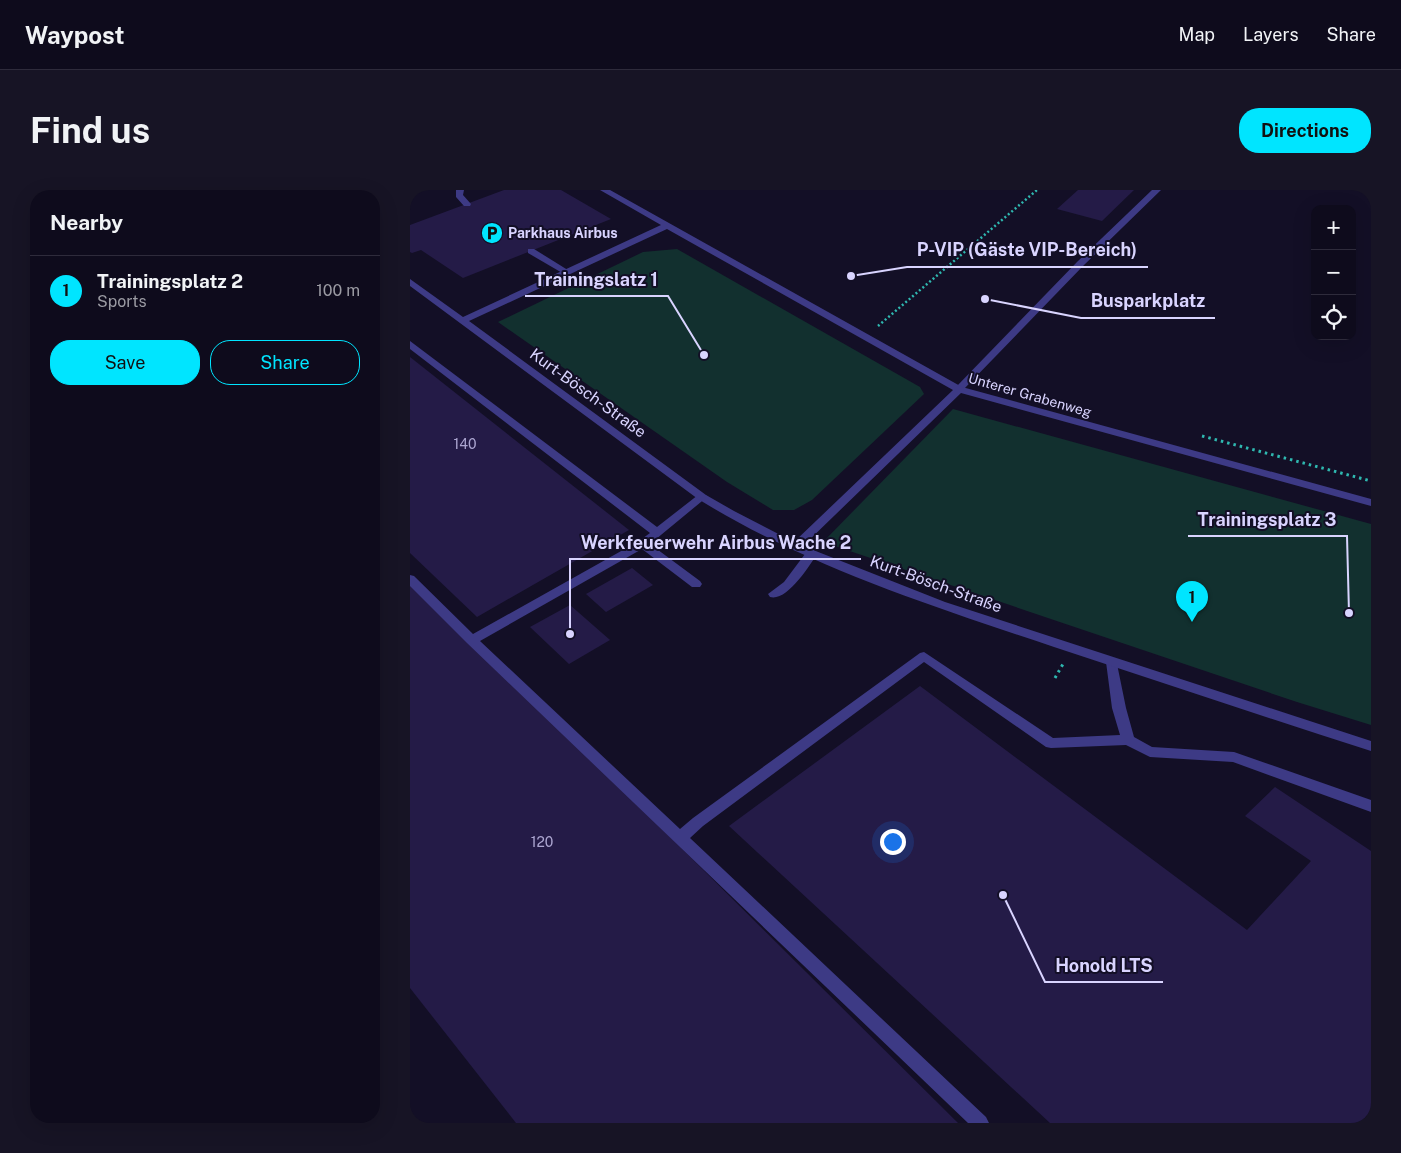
<!DOCTYPE html>
<meta charset="utf-8">
<style>
:root{--surface:#0e0b1c;--page:#171425;--text:#f1f3f6;--muted:#9b9ba3;--line:#2e2b3b;--accent:#00e5ff}
body{margin:0;font-family:"Public Sans",sans-serif;background:var(--page);color:var(--text)}
.controls{position:absolute;right:15px;top:15px;display:grid;overflow:hidden;border-radius:10px;box-shadow:0 5px 20px #0002}
.controls button{width:45px;height:45px;display:grid;place-items:center;padding:0;border:0;border-bottom:1px solid var(--line);background:var(--surface);color:var(--text);font:25px sans-serif}
.you{position:absolute;left:482px;top:651px;width:18px;height:18px;margin:-12px;border:4px solid #fff;border-radius:50%;background:#1a73e8;box-shadow:0 0 0 8px #1a73e833}
.badge{display:grid;place-items:center;width:32px;height:32px;border-radius:50%;background:var(--accent);color:#111;font-size:16px;font-weight:700}
.pin{position:absolute;translate:-50% -41px;filter:drop-shadow(0 1px 2px #0008)}
.pin::after{content:'';position:absolute;top:26px;width:18px;height:15px;background:inherit;clip-path:polygon(0 0,100% 0,50% 100%)}
.list{margin:0;padding:0;list-style:none}
h2{display:flex;justify-content:space-between;align-items:center;height:65px;margin:0;padding:0 20px;font-size:21px}
h2 small{font-size:16px;font-weight:400;color:var(--muted)}
.list li{display:grid;grid-template-columns:32px 1fr auto;gap:15px;align-items:center;box-sizing:border-box;height:70px;padding:0 20px;border-top:1px solid var(--line)}
.list b{display:block;font-size:19px;white-space:nowrap}
.list p{margin:0;font-size:16px;white-space:nowrap;color:var(--muted)}
.list em{font-size:16px;font-style:normal;color:var(--muted)}
.actions{display:flex;gap:10px;padding:15px 20px}
.actions a{flex:1;padding:11px 0;border:1px solid var(--accent);border-radius:20px;text-align:center;font-size:18px;color:var(--accent)}
.actions .main{background:var(--accent);color:#111}
.icon{flex:none;width:28px;height:28px;fill:none;stroke:currentColor;stroke-width:2;stroke-linecap:round;stroke-linejoin:round}
.map{position:relative;flex:none;width:961px;height:933px;overflow:hidden;border-radius:20px}
header{display:flex;align-items:center;gap:30px;box-sizing:border-box;height:70px;padding:0 25px;background:var(--surface);border-bottom:1px solid var(--line)}
header strong{font-size:24px}
nav{display:flex;gap:28px;margin-inline-start:auto;font-size:18px}
.intro{display:flex;align-items:center;justify-content:space-between;box-sizing:border-box;height:120px;padding:0 30px}
h1{margin:0;font-size:35px}
.button{padding:12px 22px;border-radius:20px;background:var(--accent);color:#111;font-size:18px;font-weight:700}
main{display:flex;gap:30px;padding:0 30px}
aside{flex:1;background:var(--surface);border-radius:20px;box-shadow:0 5px 20px #0002}
.map>svg:first-child{display:block}
.green{fill:#12302f}
.building{fill:#241b47}
.lines{fill:none;stroke-linecap:round;stroke-linejoin:round}
.path-far1{stroke:#2fb8b0;stroke-width:2.5;stroke-dasharray:2 2.5;stroke-linecap:butt}
.path{stroke:#2fb8b0;stroke-width:3;stroke-dasharray:2.5 4;stroke-linecap:butt}
.lane{fill:#3d3a85;fill-rule:evenodd}
.street{fill:#3d3a85;fill-rule:evenodd}
.labels{text-anchor:middle;dominant-baseline:central;stroke-width:4;stroke-linejoin:round;paint-order:stroke}
.far-poi-label{font-size:14px;font-weight:bold;fill:#d9d4ff;stroke:#130f26;text-anchor:start}
.far-street-label{font-size:14px;fill:#d9d4ff;stroke:#130f26}
.number-label{font-size:14px;fill:#aca6d1}
.street-label{font-size:16px;fill:#d9d4ff;stroke:#130f26}
.leader{fill:none;stroke:#d9d4ff;stroke-width:2}
.callout-dot{fill:#d9d4ff;stroke:#130f26;stroke-width:2}
.callout-label{font-size:18px;text-anchor:middle;font-weight:bold;fill:#d9d4ff;stroke:#130f26;stroke-width:4;stroke-linejoin:round;paint-order:stroke}
</style>
<header>
<strong>Waypost</strong>
<nav><a>Map</a><a>Layers</a><a>Share</a></nav>
</header>
<div class="intro"><h1>Find us</h1><a class="button">Directions</a></div>
<main>
<aside>
<h2>Nearby<small></small></h2>
<ul class="list">
<li><span class="badge">1</span><div><b>Trainingsplatz 2</b><p>Sports</p></div><em>100 m</em></li>
</ul>
<div class="actions"><a class="main">Save</a><a>Share</a></div>
</aside>
<div class="map">
<svg width="961" height="933" viewBox="0 0 961 933">
<rect width="100%" height="100%" fill="#130f26"/>
<g class="green">
<path d="M267,59L510,197L514,204L402,310L384,320H363L317,292L88,132L233,62Z"/>
<path d="M543,219L961,334V535L887,512L413,352Z"/>
</g>
<g class="building">
<path d="M94,0H151L201,29L53,88L11,60L2,63L0,62V35Z"/>
<path d="M668,0H724L692,31L647,19Z"/>
<path d="M0,167L219,340L67,427L0,363Z"/>
<path d="M222,378L243,395L196,422L176,404Z"/>
<path d="M0,394L75,463L548,933H106L0,798Z"/>
<path d="M160,415L200,450L159,474L120,437Z"/>
<path d="M510,496L837,740L901,671L835,626L865,597L961,661V933H640L319,636Z"/>
</g>
<g class="lines">
<path class="path-far1" d="M468,136L627,0"/>
<g class="path">
<path d="M792,246L961,291"/>
<path d="M645,488L653,474"/>
</g>
<g class="lane">
<path d="M46,0H54L53,5L61,14L60,16H54L46,7Z"/>
<path d="M742,0H751L673,76L552,201H546V197L667,72Z"/>
<path d="M118,59H124L161,82L154,84L118,63Z"/>
<path d="M0,151L247,337L288,305H296L297,307L240,354L290,391L292,394L290,397H282L232,359L70,451L270,639L283,628L510,463L514,462L643,548L710,545L702,518L696,472L698,469H706L716,518L724,547L742,557L824,562L961,610V622L823,572L740,567L716,555L641,558L636,557L514,472L293,636L280,648L576,927L579,933H558L57,453L0,396V385L4,386L63,444L229,351L240,343L0,159Z"/>
<path d="M402,359L408,363C399,376 377,412 360,407L358,404L374,392L398,360Z"/>
</g>
<path class="street" d="M190,0H200L552,197L961,309V316L551,203L393,356L535,412L961,551V561C855,527 750,492 644,457C522,416 398,377 288,309L0,96V89L53,127L251,35ZM257,39L543,200L384,352L324,321L296,305L59,131Z"/>
</g>
<defs>
<g id="parking-disc" transform="scale(1.125)"><circle r="9.5" fill="#00e5ff" stroke="#130f26"/><path d="M-3.5-5.5H1a3.5 3.5 0 0 1 0 7H-1V5.5H-3.5ZM-1-3.4V-.6H.8a1.4 1.4 0 0 0 0-2.8Z" fill="#111"/></g>
</defs>
<g fill-rule="evenodd">
<use href="#parking-disc" x="82" y="43"/>
</g>
<g class="labels">
<g class="far-poi-label">
<text x="98" y="43">Parkhaus Airbus</text>
</g>
<g class="far-street-label">
<text transform="translate(620 205) rotate(16)">Unterer Grabenweg</text>
</g>
<g class="number-label">
<text x="55" y="254">140</text>
<text x="132" y="652">120</text>
</g>
<g class="street-label">
<text transform="translate(178 203) rotate(36)">Kurt-Bösch-Straße</text>
<text transform="translate(526 394) rotate(20)">Kurt-Bösch-Straße</text>
</g>
</g>
<path class="leader" d="M441 86L497 77H738M294 165L258 106H115M575 109L671 128H805M939 423L937 346H778M160 444L160 369H451M593 705L635 792H753"/>
<g class="callout-dot">
<circle cx="441" cy="86" r="5"/>
<circle cx="294" cy="165" r="5"/>
<circle cx="575" cy="109" r="5"/>
<circle cx="939" cy="423" r="5"/>
<circle cx="160" cy="444" r="5"/>
<circle cx="593" cy="705" r="5"/>
</g>
<g class="callout-label">
<text x="617" y="66">P-VIP (Gäste VIP-Bereich)</text>
<text x="186" y="96">Trainingslatz 1</text>
<text x="738" y="117">Busparkplatz</text>
<text x="857" y="336">Trainingsplatz 3</text>
<text x="306" y="359">Werkfeuerwehr Airbus Wache 2</text>
<text x="694" y="782">Honold LTS</text>
</g>
</svg>
<div class="controls">
<button>+</button>
<button>−</button>
<button><svg class="icon" aria-label="locate" viewBox="0 0 24 24"><circle cx="12" cy="12" r="6"/><path d="M12 2v4M12 18v4M2 12h4M18 12h4"/></svg></button>
</div>
<div class="you"></div>
<div class="pin badge" style="left:782px;top:432px">1</div>
</div>
</main>
